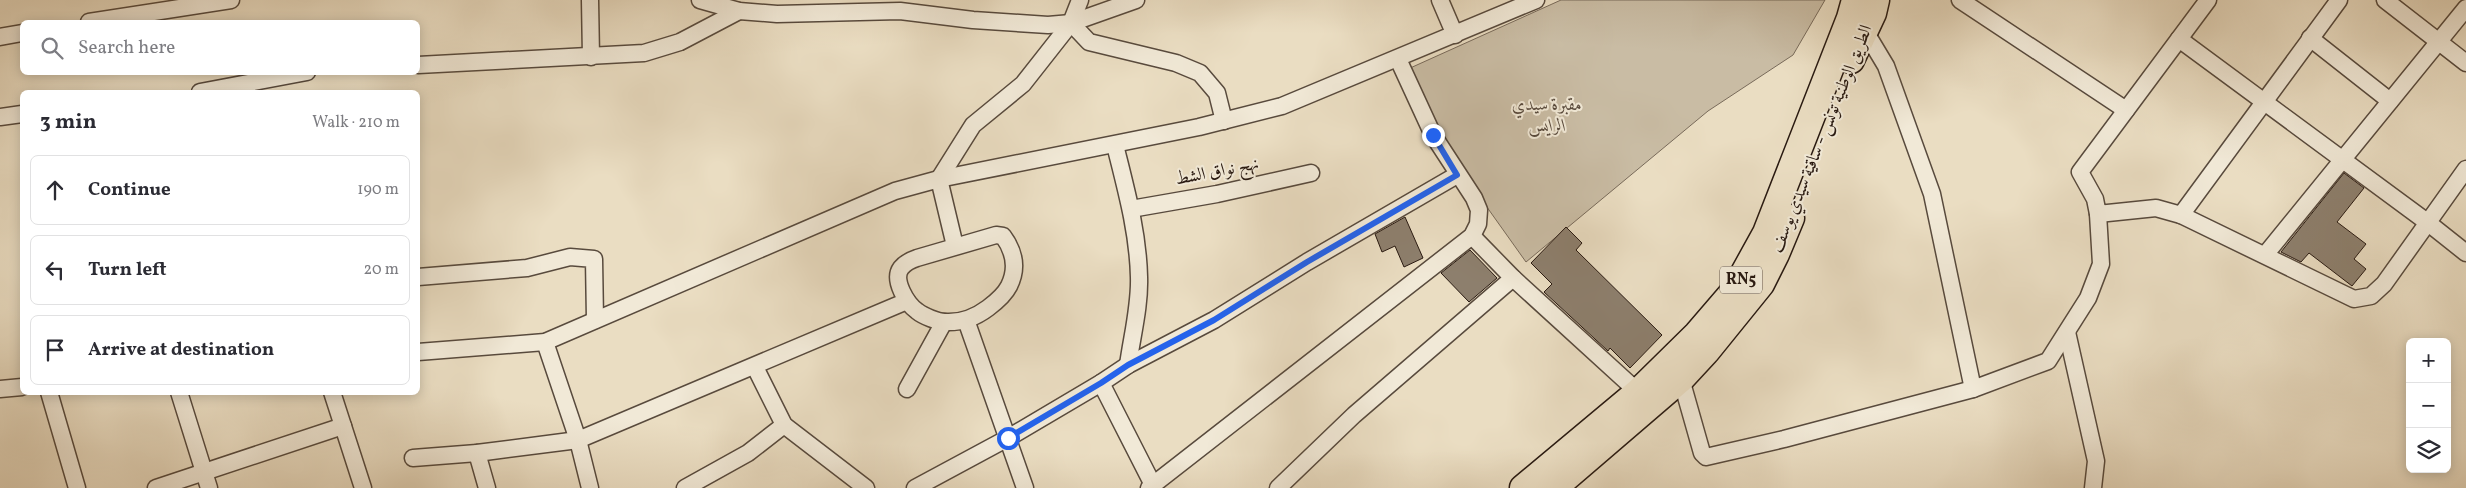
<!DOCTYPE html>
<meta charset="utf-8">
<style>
:root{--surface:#fff;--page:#f7f7f7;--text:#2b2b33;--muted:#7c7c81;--line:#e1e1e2}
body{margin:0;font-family:Vollkorn,Amiri,serif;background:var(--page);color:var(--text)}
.controls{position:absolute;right:15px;bottom:15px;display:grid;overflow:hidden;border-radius:8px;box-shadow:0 2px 12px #0003}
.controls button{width:45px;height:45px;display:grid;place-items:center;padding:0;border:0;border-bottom:1px solid var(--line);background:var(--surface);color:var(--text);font:25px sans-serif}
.stop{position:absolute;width:15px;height:15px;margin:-11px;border:4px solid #2563eb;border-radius:50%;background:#fff}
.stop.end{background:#2563eb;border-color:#fff;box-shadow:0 1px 5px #0008}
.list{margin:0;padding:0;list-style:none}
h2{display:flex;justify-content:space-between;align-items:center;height:65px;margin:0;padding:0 20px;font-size:21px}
h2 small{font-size:16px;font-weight:400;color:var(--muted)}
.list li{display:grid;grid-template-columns:32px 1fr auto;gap:15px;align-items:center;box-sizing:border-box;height:70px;margin:0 10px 10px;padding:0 10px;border:1px solid var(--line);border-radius:8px}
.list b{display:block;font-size:19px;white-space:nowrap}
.list em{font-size:16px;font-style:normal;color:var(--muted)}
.icon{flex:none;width:28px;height:28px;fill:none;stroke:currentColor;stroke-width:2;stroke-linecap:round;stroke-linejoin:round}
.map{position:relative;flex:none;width:2466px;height:488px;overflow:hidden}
.search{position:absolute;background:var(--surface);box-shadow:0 2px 12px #0003;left:20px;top:20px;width:400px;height:55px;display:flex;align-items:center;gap:12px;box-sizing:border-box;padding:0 18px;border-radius:8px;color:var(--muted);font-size:19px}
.panel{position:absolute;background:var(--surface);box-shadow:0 2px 12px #0003;left:20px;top:90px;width:400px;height:305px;border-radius:8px}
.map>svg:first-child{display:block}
.green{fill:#c9bca4;stroke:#786a5a}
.building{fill:#8d7f6d;stroke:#281911}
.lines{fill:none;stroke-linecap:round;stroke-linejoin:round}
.street-casing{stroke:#584a3d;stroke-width:19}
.primary-casing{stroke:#281911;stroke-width:29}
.street{stroke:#f1e9d7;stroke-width:16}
.primary{stroke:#eaddc2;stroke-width:26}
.route{stroke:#2563eb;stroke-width:6}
.labels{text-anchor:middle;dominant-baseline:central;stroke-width:4;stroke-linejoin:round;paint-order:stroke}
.shield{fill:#f1e9d7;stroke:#64574c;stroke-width:1}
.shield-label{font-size:16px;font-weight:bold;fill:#281911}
.park-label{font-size:18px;font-style:italic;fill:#584a3d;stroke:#f1e9d7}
.street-label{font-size:18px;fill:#281911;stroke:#f1e9d7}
</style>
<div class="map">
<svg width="2466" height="488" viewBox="0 0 2466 488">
<rect width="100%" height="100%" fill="#eaddc2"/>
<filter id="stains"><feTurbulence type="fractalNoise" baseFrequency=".004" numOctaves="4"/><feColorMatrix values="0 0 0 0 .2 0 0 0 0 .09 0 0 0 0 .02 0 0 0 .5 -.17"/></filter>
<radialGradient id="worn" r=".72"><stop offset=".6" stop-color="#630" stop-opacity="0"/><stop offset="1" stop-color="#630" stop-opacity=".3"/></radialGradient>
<path class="green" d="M1561,0H1825L1793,55L1708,111L1526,262L1437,137L1408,69Z"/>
<g class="building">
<path d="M2344,173L2364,188L2337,222L2366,244L2354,259L2366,269L2352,286L2309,253L2301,262L2281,252Z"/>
<path d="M1405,217L1423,258L1404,267L1395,246L1382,252L1375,234Z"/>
<path d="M1566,227L1582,243L1576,250L1662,335L1630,368L1610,348L1608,351L1544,292L1552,284L1531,263Z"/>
<path d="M1470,250L1497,278L1469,302L1441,273Z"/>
</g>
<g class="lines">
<g class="street-casing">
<g id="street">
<path d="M590,0L591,57"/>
<path d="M700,0L739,11L777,14L900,11L973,20L1048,25L1071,23L1136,0"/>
<path d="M1440,0L1455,35"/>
<path d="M1960,0L2126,110"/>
<path d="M2208,0L2080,172L2095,199L2098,214L2156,208L2181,215L2354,299L2371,296L2384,284L2466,169"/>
<path d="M2385,0L2466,63"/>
<path d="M89,22L231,0"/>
<path d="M1071,23L1089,42L1176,63L1200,73L1217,93L1224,121"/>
<path d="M1865,31L1886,66L1932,194L1973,389"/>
<path d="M0,37L22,33"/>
<path d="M2310,38L2390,101"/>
<path d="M2179,39L2427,222L2466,253"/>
<path d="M418,65L644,53L680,42L739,11"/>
<path d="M200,92L307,72"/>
<path d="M0,117L22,114"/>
<path d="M1115,145C1126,189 1138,232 1139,277C1140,306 1132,336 1128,365"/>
<path d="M1131,209L1217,194L1311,173"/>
<path d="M2181,215L2339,0"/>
<path d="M996,235L1003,236C1014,251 1018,268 1009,286C1005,294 996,302 988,308C976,317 961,323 945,322C938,322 923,316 917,311C907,304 892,280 901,268C905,263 911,260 917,258Z"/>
<path d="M1472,236L1513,278L1638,392"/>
<path d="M955,246L939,179L973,125L1023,84L1071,23L1080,0"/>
<path d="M2265,255L2466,8"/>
<path d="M418,277L527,268L570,257L594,259L595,320"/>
<path d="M966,320L1025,488"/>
<path d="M2067,332L2096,461L2093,488"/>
<path d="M545,342L578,440L590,488"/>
<path d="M418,352L545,342L895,191L939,179L1199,127L1282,106L1536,0"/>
<path d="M755,367L784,425L866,488"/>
<path d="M1681,379L1702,453L1706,457L1784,439L1973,389L2048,361L2088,298L2101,264L2098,214"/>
<path d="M1101,383L1153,485"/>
<path d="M0,389L22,387"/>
<path d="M907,389L944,322"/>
<path d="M49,392L77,488"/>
<path d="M179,392L209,488"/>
<path d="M332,392L363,488"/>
<path d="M477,453L487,488"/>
<path d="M413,458L477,453L578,440L907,301"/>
<path d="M156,488L343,426"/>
<path d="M685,488L748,453L784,425"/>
<path d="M915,488L1008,438L1101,383L1128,365L1214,320L1307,262L1457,175"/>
<path d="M1149,488L1472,236L1478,224L1479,210L1474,198L1433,135L1398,59"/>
<path d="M1278,488L1354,415L1513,278"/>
</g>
</g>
<g class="primary-casing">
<g id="primary">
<path d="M1851,60L1873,13L1876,0"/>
<path d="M1523,488L1638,392L1697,334L1734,291L1766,233L1850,18L1855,0"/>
<path d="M1554,488L1681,379L1706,352L1761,284L1776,254L1791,218"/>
</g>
</g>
<use href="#street" class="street"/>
<use href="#primary" class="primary"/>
</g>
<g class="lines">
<path class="route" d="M1008,438L1101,383L1128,365L1214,320L1307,262L1457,175L1433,135"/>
</g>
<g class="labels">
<rect class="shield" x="1720" y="266.5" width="42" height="27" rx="4"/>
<g class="shield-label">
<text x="1741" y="280">RN5</text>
</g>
<g class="park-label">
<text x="1547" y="105">مقبرة سيدي<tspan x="1547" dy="21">الرايس</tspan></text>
</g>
<g class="street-label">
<text transform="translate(1822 139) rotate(-68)">الطريق الوطنية تونس - ساقية سيدي يوسف</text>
<text transform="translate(1217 172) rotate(-11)">نهج نواق الشط</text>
</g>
</g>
<rect width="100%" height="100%" filter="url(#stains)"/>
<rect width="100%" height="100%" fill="url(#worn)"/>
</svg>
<div class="controls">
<button>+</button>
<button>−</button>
<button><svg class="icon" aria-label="layers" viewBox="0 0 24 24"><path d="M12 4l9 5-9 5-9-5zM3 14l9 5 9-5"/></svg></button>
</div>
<div class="stop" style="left:1008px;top:438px"></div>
<div class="stop end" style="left:1433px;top:135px"></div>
<div class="search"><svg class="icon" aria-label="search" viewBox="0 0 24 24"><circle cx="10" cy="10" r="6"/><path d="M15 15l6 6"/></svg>Search here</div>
<section class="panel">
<h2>3 min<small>Walk · 210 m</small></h2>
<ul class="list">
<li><svg class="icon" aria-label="ahead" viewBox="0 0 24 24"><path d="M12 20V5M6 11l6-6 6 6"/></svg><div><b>Continue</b></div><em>190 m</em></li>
<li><svg class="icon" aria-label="left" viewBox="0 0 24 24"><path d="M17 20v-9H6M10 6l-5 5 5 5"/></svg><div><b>Turn left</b></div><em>20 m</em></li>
<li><svg class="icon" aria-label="arrive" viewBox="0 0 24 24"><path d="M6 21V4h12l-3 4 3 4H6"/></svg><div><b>Arrive at destination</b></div></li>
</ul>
</section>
</div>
